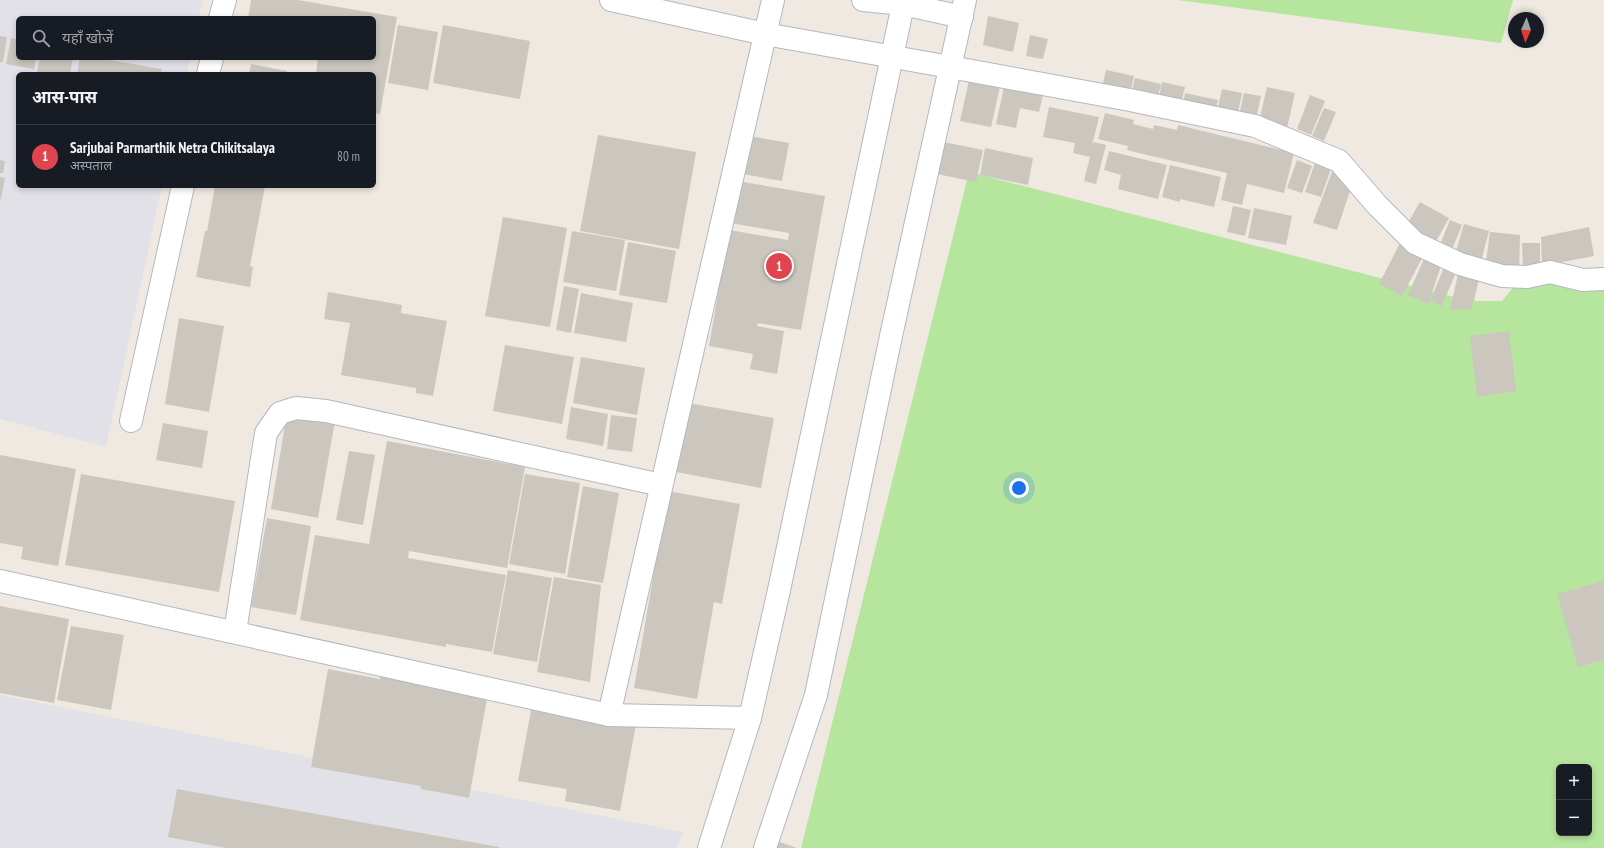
<!DOCTYPE html>
<html lang="hi">
<meta charset="utf-8">
<style>
:root{--surface:#171b24;--page:#20242c;--text:#f1f3f6;--muted:#9ea1a6;--line:#363941;--accent:#4264fb}
body{margin:0;font-family:"PT Sans Narrow","Noto Sans Devanagari",sans-serif;background:var(--page);color:var(--text)}
.controls{position:absolute;right:12px;bottom:12px;display:grid;overflow:hidden;border-radius:6px;box-shadow:0 2px 6px #0003}
.controls button{width:36px;height:36px;display:grid;place-items:center;padding:0;border:0;border-bottom:1px solid var(--line);background:var(--surface);color:var(--text);font:20px sans-serif}
.compass{position:absolute;left:1508px;top:12px;width:36px;height:36px;border-radius:50%;background:var(--surface);box-shadow:0 2px 6px #0003;rotate:183deg}
.you{position:absolute;left:1019px;top:488px;width:14px;height:14px;margin:-10px;border:3px solid #fff;border-radius:50%;background:#1a73e8;box-shadow:0 0 0 6px #1a73e833}
.badge{display:grid;place-items:center;width:26px;height:26px;border-radius:50%;background:var(--accent);color:#fff;font-size:13px;font-weight:700}
.pin{position:absolute;translate:-50% -50%;border:2px solid #fff;box-shadow:0 1px 4px #0006}
.list{margin:0;padding:0;list-style:none}
h2{display:flex;justify-content:space-between;align-items:center;height:52px;margin:0;padding:0 16px;font-size:17px}
h2 small{font-size:13px;font-weight:400;color:var(--muted)}
.list li{display:grid;grid-template-columns:26px 1fr auto;gap:12px;align-items:center;box-sizing:border-box;height:64px;padding:0 16px;border-top:1px solid var(--line)}
.list b{display:block;font-size:15px;white-space:nowrap}
.list p{margin:0;font-size:13px;white-space:nowrap;color:var(--muted)}
.list em{font-size:13px;font-style:normal;color:var(--muted)}
.icon{flex:none;width:22px;height:22px;fill:none;stroke:currentColor;stroke-width:2;stroke-linecap:round;stroke-linejoin:round}
.map{position:relative;flex:none;width:1604px;height:848px;overflow:hidden}
.search{position:absolute;background:var(--surface);box-shadow:0 2px 6px #0003;left:16px;top:16px;width:360px;height:44px;display:flex;align-items:center;gap:10px;box-sizing:border-box;padding:0 14px;border-radius:6px;color:var(--muted);font-size:15px}
.panel{position:absolute;background:var(--surface);box-shadow:0 2px 6px #0003;left:16px;top:72px;width:360px;height:116px;border-radius:6px}
.map>svg:first-child{display:block}
.industrial{fill:#e3e1e8}
.green{fill:#b6e59e;fill-rule:evenodd}
.building{fill:#cbc7bf}
.lines{fill:none;stroke-linecap:round;stroke-linejoin:round}
.street-casing{stroke:#b4b7c1;stroke-width:24}
.secondary-casing{stroke:#b4b7c1;stroke-width:24}
.street{stroke:#fff;stroke-width:22}
.secondary{stroke:#fff;stroke-width:22}
</style>
<div class="map">
<svg width="1604" height="848" viewBox="0 0 1604 848">
<rect width="100%" height="100%" fill="#efe9e1"/>
<g class="industrial">
<path d="M0,0H203L199,18H18V58H190L187,74H18V186H162L106,447L0,419Z"/>
<path d="M0,695L683,832L677,848H0Z"/>
</g>
<g class="green">
<path d="M1178,0H1513L1501,43Z"/>
<path d="M969,172L1458,298L1477,301H1502L1518,282L1604,271V848H801ZM1559,767H1589V833H1559Z"/>
</g>
<g class="building">
<path d="M251,0H298L397,17L380,114L374,113V74H316L318,58H374V18H248Z"/>
<path d="M988,16L1019,23L1013,52L983,45Z"/>
<path d="M398,25L438,32L428,90L388,83Z"/>
<path d="M443,25L530,41L520,99L433,83Z"/>
<path d="M1030,35L1048,39L1043,59L1026,56Z"/>
<path d="M0,36L7,37L3,62H0Z"/>
<path d="M11,38L18,40V58H36L34,69L6,64Z"/>
<path d="M40,58H73L70,74H50L37,72Z"/>
<path d="M80,58H98L162,69L161,74H77Z"/>
<path d="M251,64L287,71L286,74H249Z"/>
<path d="M1106,70L1134,76L1130,93L1102,88Z"/>
<path d="M970,76L1001,82L991,127L960,121Z"/>
<path d="M1135,78L1161,84L1157,100L1131,95Z"/>
<path d="M1162,82L1185,87L1180,107L1158,102Z"/>
<path d="M1004,87L1043,95L1039,112L1020,108L1016,128L996,124Z"/>
<path d="M1267,87L1295,93L1287,128L1259,122Z"/>
<path d="M1222,89L1242,93L1237,117L1217,112Z"/>
<path d="M1185,93L1218,100L1214,117L1182,110Z"/>
<path d="M1244,93L1261,96L1255,123L1238,120Z"/>
<path d="M1310,95L1325,101L1311,135L1297,129Z"/>
<path d="M1049,107L1099,117L1092,146L1094,142L1106,145L1096,184L1084,181L1090,157L1073,153L1075,143L1043,137Z"/>
<path d="M1324,108L1336,112L1324,141L1312,136Z"/>
<path d="M1105,113L1134,120L1133,124L1153,129L1154,125L1177,130L1178,125L1294,153L1284,193L1247,184L1242,205L1221,200L1227,173L1147,155L1127,150L1128,146L1098,139Z"/>
<path d="M598,135L696,152L679,249L580,231Z"/>
<path d="M750,136L789,143L782,181L743,174Z"/>
<path d="M939,141L983,150L976,182L932,173Z"/>
<path d="M985,148L1033,158L1028,185L980,175Z"/>
<path d="M1109,151L1167,165L1158,199L1118,189L1121,175L1104,170Z"/>
<path d="M0,160L5,161L3,173H0Z"/>
<path d="M1297,160L1312,166L1302,193L1287,188Z"/>
<path d="M1315,163L1331,169L1321,197L1305,192Z"/>
<path d="M1170,165L1221,177L1214,207L1180,199V202L1162,197Z"/>
<path d="M1333,169L1353,182L1337,230L1313,223Z"/>
<path d="M0,177L5,178L1,199H0Z"/>
<path d="M738,181L825,196L801,330L758,323L757,326L784,331L777,374L750,369L753,354L709,346L729,230L788,240L789,233L730,223Z"/>
<path d="M215,186H265L250,266L253,267L250,287L196,277L205,231H207Z"/>
<path d="M1420,202L1449,218L1434,245L1405,228Z"/>
<path d="M1233,206L1251,210L1245,236L1227,232Z"/>
<path d="M1254,208L1292,216L1286,245L1248,238Z"/>
<path d="M503,217L567,228L550,327L485,316Z"/>
<path d="M1450,220L1462,225L1451,252L1439,247Z"/>
<path d="M1464,224L1489,231L1480,265L1455,254Z"/>
<path d="M1589,227L1594,256L1542,266L1541,237Z"/>
<path d="M572,231L625,240L616,291L563,282Z"/>
<path d="M1490,232L1520,235L1519,274L1485,269Z"/>
<path d="M1402,239L1426,251L1402,296L1379,284Z"/>
<path d="M628,242L676,251L667,303L619,295Z"/>
<path d="M1522,243H1540V270H1523Z"/>
<path d="M1426,254L1442,263L1428,304L1408,295Z"/>
<path d="M1445,265L1457,270L1442,306L1430,301Z"/>
<path d="M1458,274L1479,279L1472,309L1450,310Z"/>
<path d="M564,286L579,289L571,333L556,330Z"/>
<path d="M328,292L402,305L401,313L447,321L433,396L416,393V388L341,375L350,323L324,319Z"/>
<path d="M581,293L633,303L626,342L574,333Z"/>
<path d="M179,318L224,326L209,412L165,404Z"/>
<path d="M1509,331L1516,391L1477,397L1470,336Z"/>
<path d="M505,345L574,357L562,424L493,411Z"/>
<path d="M581,357L645,368L637,415L573,403Z"/>
<path d="M688,403L774,418L761,488L676,472Z"/>
<path d="M571,407L608,414L603,446L566,439Z"/>
<path d="M287,413L335,421L318,518L271,509Z"/>
<path d="M611,415L637,418L632,452L607,449Z"/>
<path d="M163,423L208,431L202,468L156,460Z"/>
<path d="M387,441L525,467L507,568L409,551L408,558L506,575L492,652L446,644V647L300,620L315,535L369,544Z"/>
<path d="M349,451L375,455L363,525L336,520Z"/>
<path d="M0,455L76,469L58,566L21,559L23,547L0,543Z"/>
<path d="M81,474L235,501L219,592L65,565Z"/>
<path d="M525,474L580,483L565,574L509,564Z"/>
<path d="M583,486L619,493L603,583L567,577Z"/>
<path d="M668,491L740,504L722,604L714,602L697,699L634,688Z"/>
<path d="M267,518L311,526L296,615L251,607Z"/>
<path d="M508,570L552,578L537,662L493,654Z"/>
<path d="M554,577L601,585L590,682L537,672Z"/>
<path d="M1604,581V660L1578,667L1557,594Z"/>
<path d="M0,606L69,619L54,703L0,693Z"/>
<path d="M71,626L124,635L111,710L57,700Z"/>
<path d="M328,669L380,679L381,674L488,693L469,798L421,789V786L311,767Z"/>
<path d="M532,705L636,724L620,811L565,801L567,789L518,781Z"/>
<path d="M177,789L499,847V848H226L168,837Z"/>
<path d="M772,839L797,848H769Z"/>
</g>
<g class="lines">
<g class="street-casing">
<g id="street">
<path d="M220,18L225,0"/>
<path d="M950,67L1130,100L1255,126L1339,161L1377,205L1415,243L1460,264L1502,276L1527,277L1550,272L1583,280L1604,279"/>
<path d="M208,74L212,58"/>
<path d="M131,421L183,186"/>
<path d="M0,581L609,715L750,718"/>
<path d="M235,632L266,433L280,413L296,408L326,411L661,485"/>
<path d="M609,715L773,0"/>
</g>
</g>
<g class="secondary-casing">
<g id="secondary">
<path d="M611,0L765,34L950,67"/>
<path d="M863,0L903,4L962,17"/>
<path d="M709,848L750,718L779,590L904,0"/>
<path d="M765,848L816,695L891,336L965,0"/>
</g>
</g>
<use href="#street" class="street"/>
<use href="#secondary" class="secondary"/>
</g>
</svg>
<div class="controls">
<button>+</button>
<button>−</button>
</div>
<svg class="compass" viewBox="-18 -18 36 36"><path d="M0-13l5 13h-10z" fill="#e53935"/><path d="M0 13l5-13h-10z" fill="#9ea1a6"/></svg>
<div class="you"></div>
<div class="pin badge" style="left:779px;top:266px;background:#e0444e">1</div>
<div class="search"><svg class="icon" aria-label="search" viewBox="0 0 24 24"><circle cx="10" cy="10" r="6"/><path d="M15 15l6 6"/></svg>यहाँ खोजें</div>
<section class="panel">
<h2>आस-पास<small></small></h2>
<ul class="list">
<li><span class="badge" style="background:#e0444e">1</span><div><b>Sarjubai Parmarthik Netra Chikitsalaya</b><p>अस्पताल</p></div><em>80 m</em></li>
</ul>
</section>
</div>
